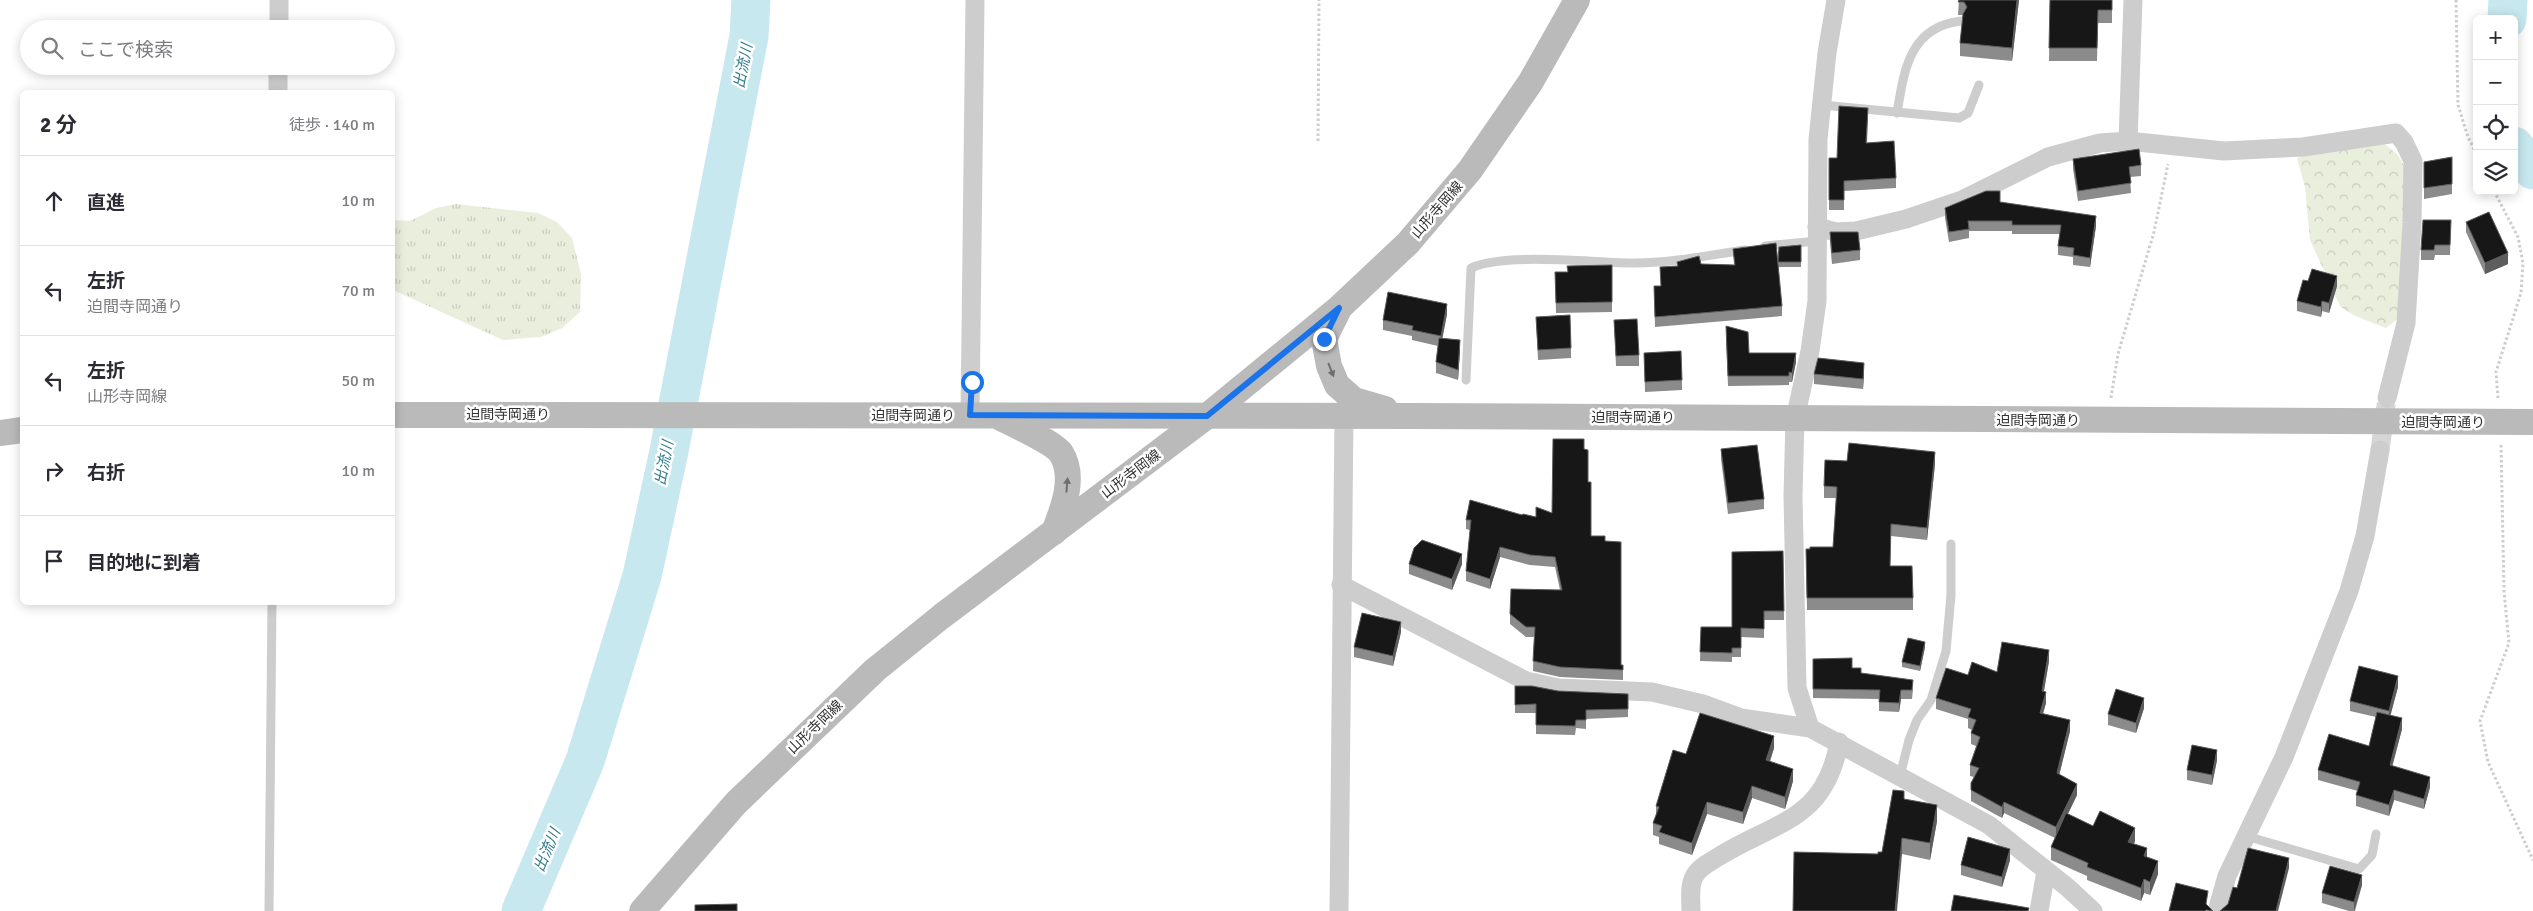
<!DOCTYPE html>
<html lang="ja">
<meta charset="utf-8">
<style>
:root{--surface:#fff;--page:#f7f7f7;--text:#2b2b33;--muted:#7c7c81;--line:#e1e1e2}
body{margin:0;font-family:Signika,"Noto Sans JP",sans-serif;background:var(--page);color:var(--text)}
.controls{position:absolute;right:15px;top:15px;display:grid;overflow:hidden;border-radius:8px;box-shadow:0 2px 12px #0003}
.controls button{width:45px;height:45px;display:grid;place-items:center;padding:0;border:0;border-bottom:1px solid var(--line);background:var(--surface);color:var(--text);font:25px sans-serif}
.stop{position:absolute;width:15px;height:15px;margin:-11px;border:4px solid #1a73e8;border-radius:50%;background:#fff}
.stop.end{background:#1a73e8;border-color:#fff;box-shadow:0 1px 5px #0008}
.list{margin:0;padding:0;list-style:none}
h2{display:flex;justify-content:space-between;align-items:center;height:65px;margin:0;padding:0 20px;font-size:21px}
h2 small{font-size:16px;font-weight:400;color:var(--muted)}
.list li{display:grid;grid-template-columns:32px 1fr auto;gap:15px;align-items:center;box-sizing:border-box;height:90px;padding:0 20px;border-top:1px solid var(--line)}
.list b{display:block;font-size:19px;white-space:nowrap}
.list p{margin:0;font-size:16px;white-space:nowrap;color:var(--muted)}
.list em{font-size:16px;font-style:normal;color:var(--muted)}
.icon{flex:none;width:28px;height:28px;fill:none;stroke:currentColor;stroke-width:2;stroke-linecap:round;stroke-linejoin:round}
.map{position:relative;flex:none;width:2533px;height:911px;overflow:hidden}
.search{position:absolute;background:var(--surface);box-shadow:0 2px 12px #0003;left:20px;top:20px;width:375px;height:55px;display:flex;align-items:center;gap:12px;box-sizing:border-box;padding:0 18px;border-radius:28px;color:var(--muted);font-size:19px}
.panel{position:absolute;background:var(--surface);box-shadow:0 2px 12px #0003;left:20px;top:90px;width:375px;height:515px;border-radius:8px}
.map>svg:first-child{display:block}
.forest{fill:url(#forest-crowns)}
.park{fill:url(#park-tufts)}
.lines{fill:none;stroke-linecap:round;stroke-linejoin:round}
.river{stroke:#c7e8ef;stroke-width:39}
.street-tunnel{stroke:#d6d6d6;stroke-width:19;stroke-dasharray:19 9;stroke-linecap:butt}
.path{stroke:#cdcdcd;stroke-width:3;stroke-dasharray:2.5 2.5;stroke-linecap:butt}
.lane{stroke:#cdcdcd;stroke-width:9}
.street{stroke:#cdcdcd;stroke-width:19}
.secondary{stroke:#bababa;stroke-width:26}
.wall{fill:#8b8b8b}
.shaded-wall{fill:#5d5d5d}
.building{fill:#171717;stroke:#5d5d5d}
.oneway{fill:#6e6e6e}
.route{stroke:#1a73e8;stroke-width:6}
.labels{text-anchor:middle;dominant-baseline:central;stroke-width:5;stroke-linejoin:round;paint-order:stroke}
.street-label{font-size:14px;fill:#303030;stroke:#fff}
.water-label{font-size:15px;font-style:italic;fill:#327c8c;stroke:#fff}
</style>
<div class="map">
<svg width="2533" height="911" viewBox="0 0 2533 911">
<defs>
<pattern id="forest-crowns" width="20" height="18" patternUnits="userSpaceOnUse" patternTransform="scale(1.25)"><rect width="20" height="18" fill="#eaeedc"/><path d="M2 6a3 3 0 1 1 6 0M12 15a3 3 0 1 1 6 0" fill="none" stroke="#c9ccbd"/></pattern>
<pattern id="park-tufts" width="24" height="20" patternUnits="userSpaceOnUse" patternTransform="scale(1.25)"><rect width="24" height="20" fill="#eaeedc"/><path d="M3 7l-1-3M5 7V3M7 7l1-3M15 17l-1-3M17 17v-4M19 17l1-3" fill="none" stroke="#c9ccbd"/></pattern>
</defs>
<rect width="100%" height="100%" fill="#fff"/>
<path class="forest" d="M2385,144L2398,155L2407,171L2400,317L2386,328L2353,315L2340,306L2310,240L2305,187L2297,158L2307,154Z"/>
<path class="park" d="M456,204L538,213L557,222L572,238L581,274L580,312L562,328L541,337L503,340L393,290V220L410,221L436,208Z"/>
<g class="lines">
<g class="river">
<path d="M2507,19L2508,0"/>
<path d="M2514,146L2533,170"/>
<path d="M521,911L585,761L642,576L669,451L749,36L751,0"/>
</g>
<path class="street-tunnel" d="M2380,450L2387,398"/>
<g class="path">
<path d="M2456,0L2458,105L2468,137L2477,155"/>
<path d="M1318,141L1319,0"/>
<path d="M2494,191L2518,237L2523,263L2521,293L2496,372L2498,398"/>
<path d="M2111,398L2118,354L2154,232L2168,164"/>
<path d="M2501,445L2504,591L2509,643L2480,721L2488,762L2533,860"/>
</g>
<g class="lane">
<path d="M1822,105L1959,118L1968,113L1979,85"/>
<path d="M1897,113C1904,71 1909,27 1961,21"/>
<path d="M1765,246L1817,241"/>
<path d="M1466,380L1471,268C1504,252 1594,263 1635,263C1672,263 1709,255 1745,250"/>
<path d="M1900,776L1909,740L1917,720L1931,700L1946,651L1951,595V544"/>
<path d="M2246,836L2359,869L2372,855L2376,834"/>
<path d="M269,911L272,602"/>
</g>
<g class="street">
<path d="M279,29V0"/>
<path d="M278,92V66"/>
<path d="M2128,141L2133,0"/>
<path d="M1817,227L1836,232L1856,231L1906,219L1962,200L2048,157L2100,143L2128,141L2224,151L2303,147L2396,133L2404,142L2413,161L2412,223L2406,323L2387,398"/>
<path d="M970,415L975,0"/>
<path d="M1341,585L1526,681L1559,688L1652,692L1703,704L1741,718L1810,728L1989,825L2067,887L2093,911"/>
<path d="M1810,728L1797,688L1793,496L1795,419L1810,351L1817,301L1818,139L1827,53L1836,0"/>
<path d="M1339,911L1344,416"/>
<path d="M1691,911C1691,901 1689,886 1694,877C1698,868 1710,862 1718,857C1776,821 1825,821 1839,742"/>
<path d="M2039,911L2046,871"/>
<path d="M2217,911L2227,876L2284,757L2349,591L2365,536L2380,450"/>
</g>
<g class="secondary">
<path d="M1338,311L1324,339L1329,366L1337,385L1354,400L1385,409"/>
<path d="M392,415L1412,416L2533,422"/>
<path d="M1001,418C1013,424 1054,443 1061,453C1076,477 1063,509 1054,532"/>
<path d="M0,433L22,430"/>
<path d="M642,911L736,803L875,670L942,616L1207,416L1339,308L1408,243L1470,170L1530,83L1577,0"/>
</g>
</g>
<g class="wall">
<path d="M1959,0H2019L2012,61L1960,56V43L1963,15H1958Z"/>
<path d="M2050,0H2112V23H2098L2097,61H2049Z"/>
<path d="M1868,118L1867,143L1896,178V188L1844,191V210H1829V158H1837Z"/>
<path d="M2452,157V194L2424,199V162Z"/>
<path d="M2073,159L2141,165V176L2130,177L2131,193L2078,201L2073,169Z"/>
<path d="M2000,202L2096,226L2090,267L2073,265V257L2058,255V246L2060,234H2012V231H1969V238L1949,242L1945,218V208Z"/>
<path d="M2451,220L2450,255H2435L2434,260H2421V250Z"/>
<path d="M2466,222L2508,264L2485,274L2466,232Z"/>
<path d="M1830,232L1860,250V260L1832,264L1830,242Z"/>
<path d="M1801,245V267H1778L1779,247Z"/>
<path d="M1733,249L1782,306V316L1655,327L1654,286H1661L1677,266V262L1701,264L1734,265Z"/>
<path d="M1612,265V312L1556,313L1555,272H1567Z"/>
<path d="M2308,281L2337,286L2329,313L2322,311L2321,317L2297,311V301Z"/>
<path d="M1447,314L1442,338L1460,350L1458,380L1436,373V362L1438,346L1412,340V336L1383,330V320Z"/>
<path d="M1536,317L1571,348V358L1538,360Z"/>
<path d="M1614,320L1639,355V366H1616Z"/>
<path d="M1726,336L1749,353L1796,362L1792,382H1789V385L1728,386Z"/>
<path d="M1644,353L1682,380V390L1645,392Z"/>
<path d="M1864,373L1863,389L1814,384V374Z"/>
<path d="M1584,449L1588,482L1591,536L1605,541L1621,665H1623V680L1560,677L1533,671L1534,637H1526L1510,624V614L1560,590L1555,567L1530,565L1500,557L1490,589L1466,581V571L1470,530L1466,529V520L1522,515L1536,517L1552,513Z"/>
<path d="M1721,449L1764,499V509L1728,514L1721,459Z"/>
<path d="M1935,464L1927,540L1891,536L1890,566L1913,598V610H1807L1806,549L1833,547L1836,498H1824V486Z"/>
<path d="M1783,551L1784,620H1764V638L1741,637V657H1732V662L1700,661L1701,627H1732Z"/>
<path d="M1409,564H1462L1452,590L1409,574Z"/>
<path d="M1401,632L1393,666L1354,657V647Z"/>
<path d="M1925,647L1920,671L1902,667V662Z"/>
<path d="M1813,659L1852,668L1861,673L1913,689L1912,699H1901L1899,712L1879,711V699L1813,698Z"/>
<path d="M2049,661L2044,691L2046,703L2043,713L2070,731L2059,775L2077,795L2068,814L2093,826L2135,841L2134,844L2147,857L2158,874L2150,895L2144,893L2141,901L2087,880V876L2051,860V847L2055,838L2004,813L2002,818L1971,801V783L1974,777L1970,776V765L1976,746L1971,744V733L1972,730L1968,728V719L1936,709V698L1968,675L1997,672Z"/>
<path d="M1515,686L1558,691L1628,694V717L1586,719V729L1576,728L1575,735L1536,734V713H1515Z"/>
<path d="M2398,687L2390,715L2402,729L2392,766L2430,787L2424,809L2394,800L2389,816L2356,806V795L2358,791L2318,780V770L2369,746L2376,717L2350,711V701Z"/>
<path d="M2144,708L2136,733L2108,725V714Z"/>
<path d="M1774,748L1770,762L1793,781L1785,809L1752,798L1743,824L1707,814L1692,855L1659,844V837L1653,835V823L1656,816V806L1686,754Z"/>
<path d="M2217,760L2212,785L2187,780V770Z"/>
<path d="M1904,799L1937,821L1930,860L1902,854H1878L1882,852Z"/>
<path d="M2010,860L2002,887L1961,875V865Z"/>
<path d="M2362,885L2355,911H2349L2322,903V893Z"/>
</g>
<g class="shaded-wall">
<path d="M2017,0H2019L2012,61V48Z"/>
<path d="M2096,216V226L2090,267V258Z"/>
<path d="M2508,253V264L2485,274V263Z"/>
<path d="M2337,276V286L2329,313V303Z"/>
<path d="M2322,301V311L2321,317V307Z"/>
<path d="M1447,304V314L1441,346V336Z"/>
<path d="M1460,340V350L1458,380V370Z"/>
<path d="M1796,353V362L1792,382V373Z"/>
<path d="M1864,363V373L1863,389V379Z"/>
<path d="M1935,452V464L1927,540V528Z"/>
<path d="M1500,547V557L1490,589V579Z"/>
<path d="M1462,554V564L1452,590V579Z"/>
<path d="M1401,622V632L1393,666V656Z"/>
<path d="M1925,642V647L1920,671V666Z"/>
<path d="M2049,650V661L2042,702V691Z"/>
<path d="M2398,676V687L2389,721V711Z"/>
<path d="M1901,690V699L1899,712V703Z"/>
<path d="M2046,692V703L2040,724V713Z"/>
<path d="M2144,698V708L2136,733V723Z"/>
<path d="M2402,718V729L2390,775V765Z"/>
<path d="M2070,720V731L2057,784V773Z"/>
<path d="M1774,736V748L1766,772V760Z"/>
<path d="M2217,750V760L2212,785V775Z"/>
<path d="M1793,769V781L1785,809V797Z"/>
<path d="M2430,777V787L2424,809V799Z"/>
<path d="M2077,784V795L2056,838V827Z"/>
<path d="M1752,786V798L1743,824V812Z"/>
<path d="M2394,790V800L2389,816V805Z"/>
<path d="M1707,802V814L1692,855V843Z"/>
<path d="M2004,802V813L2002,818V807Z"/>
<path d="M1937,805V821L1930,860V843Z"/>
<path d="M2135,828V841L2128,856V842Z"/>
<path d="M1902,838V854L1897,911H1895Z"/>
<path d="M2147,848V861L2144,856Z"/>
<path d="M2010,849V860L2002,887V877Z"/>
<path d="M2289,858V868L2278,911H2276Z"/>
<path d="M2158,861V874L2150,895V882Z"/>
<path d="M2362,875V885L2354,911V902Z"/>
<path d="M2144,879V893L2141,901V888Z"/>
</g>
<g class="building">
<path d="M1959,0H2017L2012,48L1960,43L1963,14L1967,7L1964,2H1958Z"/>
<path d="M2050,0H2112V10H2098L2097,48H2049Z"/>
<path d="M1839,106L1868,108L1866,143L1894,141L1896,178L1844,181V200H1829V158H1837Z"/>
<path d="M2139,149L2141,165L2129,167L2131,183L2078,191L2073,159Z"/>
<path d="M2452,157V184L2424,188V162Z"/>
<path d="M1986,191H2000V202L2096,216L2090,258L2073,255L2074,248L2058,246L2061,225H2012V221H1968L1969,229L1949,232L1945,208Z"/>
<path d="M2489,212L2508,253L2485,263L2466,222Z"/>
<path d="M2423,220H2451L2450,245H2435L2434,250H2421Z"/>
<path d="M1830,232H1858L1860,250L1832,253Z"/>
<path d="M1776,243L1782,306L1655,317L1654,286H1661L1660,267L1678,266L1677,262L1699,256L1701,264L1735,265L1733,249Z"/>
<path d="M1801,245V262H1778L1779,247Z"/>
<path d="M1612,265V302L1556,303L1555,272H1568L1567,266Z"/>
<path d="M2312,269L2337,276L2329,303L2322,301L2321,307L2297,301L2303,280L2308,281Z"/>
<path d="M1388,292L1447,304L1441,336L1412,330L1413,326L1383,320Z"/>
<path d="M1570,315L1571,348L1538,350L1536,317Z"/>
<path d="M1637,319L1639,355L1616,356L1614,320Z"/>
<path d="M1726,326L1748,332L1749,353H1796L1792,373L1789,372V376H1728Z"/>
<path d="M1439,338L1460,340L1458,370L1436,362Z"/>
<path d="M1681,351L1682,380L1645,382L1644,353Z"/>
<path d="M1818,358L1864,363L1863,379L1814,374Z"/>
<path d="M1553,439H1584V449L1588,450V482H1591V536H1605V541L1621,542V665H1623V670L1560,667L1533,661L1535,627H1526L1510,614L1511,589L1562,590L1555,557L1530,555L1500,547L1490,579L1466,571L1471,520H1466L1470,500L1522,515L1523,514L1536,517V507L1552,513Z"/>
<path d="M1849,443L1935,452L1927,528L1891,524L1890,566H1912L1913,598H1807L1806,549H1810V547H1833L1837,487L1824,486L1825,460L1847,461Z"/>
<path d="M1757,445L1764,499L1728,503L1721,449Z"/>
<path d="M1422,540L1462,554L1452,579L1409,564L1414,548Z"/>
<path d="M1783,551L1784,611H1764V629L1741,628V648H1732V653L1700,652L1701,627H1732V552Z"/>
<path d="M1362,613L1401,622L1393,656L1354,647Z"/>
<path d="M1908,638L1925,642L1920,666L1902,662Z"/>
<path d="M2002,642L2049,650L2042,691L2046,692L2040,713L2070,720L2057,773L2077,784L2056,827L2004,802L2002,807L1971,790V783L1979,768L1970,765L1980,737L1971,733L1976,720L1968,717L1971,709L1936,698L1946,668L1968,675L1972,662L1997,672Z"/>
<path d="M1852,658V668H1861V673L1913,680L1912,690H1901L1899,703L1879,702L1880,690L1813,689V659Z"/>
<path d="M2359,666L2398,676L2389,711L2350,701Z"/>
<path d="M1515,686H1532L1558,691L1628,694V709L1586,710V720H1576L1575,726L1536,725V704L1515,705Z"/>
<path d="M2116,689L2144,698L2136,723L2108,714Z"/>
<path d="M2377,712L2402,718L2390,765L2430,777L2424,799L2394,790L2389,805L2356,795L2360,782L2318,770L2329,734L2369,746Z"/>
<path d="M1700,713L1774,736L1766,760L1793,769L1785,797L1752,786L1743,812L1707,802L1692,843L1659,832L1662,826L1653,823L1659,807L1656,806L1673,750L1686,754Z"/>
<path d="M2192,745L2217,750L2212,775L2187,770Z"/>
<path d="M1893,790L1904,791V799L1937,805L1930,843L1902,838L1895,911H1793L1794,852L1878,854V852H1882Z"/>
<path d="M2100,811L2135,828L2128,842L2147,848L2144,856L2158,861L2150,882L2144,879L2141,888L2087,867L2088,863L2051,847L2066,813L2093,826Z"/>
<path d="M1968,837L2010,849L2002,877L1961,865Z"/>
<path d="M2248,848L2289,858L2276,911H2220L2228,904L2233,887L2237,888Z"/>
<path d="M2330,866L2362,875L2354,902L2322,893Z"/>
<path d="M2176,883L2208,891L2206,904L2213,911L2206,910L2205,911H2169Z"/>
<path d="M1954,895L2029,908L2028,911H1951Z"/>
<path d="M737,904V911H695V905Z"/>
</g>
<defs><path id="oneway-solid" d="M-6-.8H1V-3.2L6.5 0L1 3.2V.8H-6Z" transform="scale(1.25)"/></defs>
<g class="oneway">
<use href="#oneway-solid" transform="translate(1331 370) rotate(69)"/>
<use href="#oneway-solid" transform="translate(1067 485) rotate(-85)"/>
</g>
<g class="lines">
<path class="route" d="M972,382L970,415L1207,416L1339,308L1324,339"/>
</g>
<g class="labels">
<g class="street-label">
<text transform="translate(1437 210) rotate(-49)">山形寺岡線</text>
<text x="508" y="414">迫間寺岡通り</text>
<text x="913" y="415">迫間寺岡通り</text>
<text x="1633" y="417">迫間寺岡通り</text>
<text x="2038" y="420">迫間寺岡通り</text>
<text x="2443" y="422">迫間寺岡通り</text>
<text transform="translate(1131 474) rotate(-37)">山形寺岡線</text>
<text transform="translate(815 727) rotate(-44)">山形寺岡線</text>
</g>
<g class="water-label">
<text transform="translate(743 66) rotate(-79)">出流川</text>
<text transform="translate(664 463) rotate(-79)">出流川</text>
<text transform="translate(547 850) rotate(-67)">出流川</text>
</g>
</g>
</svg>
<div class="controls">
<button>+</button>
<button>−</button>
<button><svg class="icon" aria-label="locate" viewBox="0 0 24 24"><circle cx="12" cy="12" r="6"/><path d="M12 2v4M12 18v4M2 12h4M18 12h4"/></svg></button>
<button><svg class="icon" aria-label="layers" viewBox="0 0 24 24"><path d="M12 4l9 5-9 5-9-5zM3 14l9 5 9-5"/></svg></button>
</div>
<div class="stop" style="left:972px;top:382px"></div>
<div class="stop end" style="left:1324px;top:339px"></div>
<div class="search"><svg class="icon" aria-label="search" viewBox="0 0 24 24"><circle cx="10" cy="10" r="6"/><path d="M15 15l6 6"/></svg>ここで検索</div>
<section class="panel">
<h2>2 分<small>徒歩 · 140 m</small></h2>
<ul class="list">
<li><svg class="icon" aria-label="ahead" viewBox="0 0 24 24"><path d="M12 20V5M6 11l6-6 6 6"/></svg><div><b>直進</b></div><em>10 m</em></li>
<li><svg class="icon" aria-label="left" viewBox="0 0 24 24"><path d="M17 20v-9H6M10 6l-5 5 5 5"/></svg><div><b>左折</b><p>迫間寺岡通り</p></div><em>70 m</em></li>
<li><svg class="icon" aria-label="left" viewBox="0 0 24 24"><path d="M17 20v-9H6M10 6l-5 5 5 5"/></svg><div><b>左折</b><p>山形寺岡線</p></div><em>50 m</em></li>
<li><svg class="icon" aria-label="right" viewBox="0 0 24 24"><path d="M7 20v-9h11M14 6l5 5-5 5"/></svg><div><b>右折</b></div><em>10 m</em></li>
<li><svg class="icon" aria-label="arrive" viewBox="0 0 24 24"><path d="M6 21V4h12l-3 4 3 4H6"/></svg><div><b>目的地に到着</b></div></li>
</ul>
</section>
</div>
